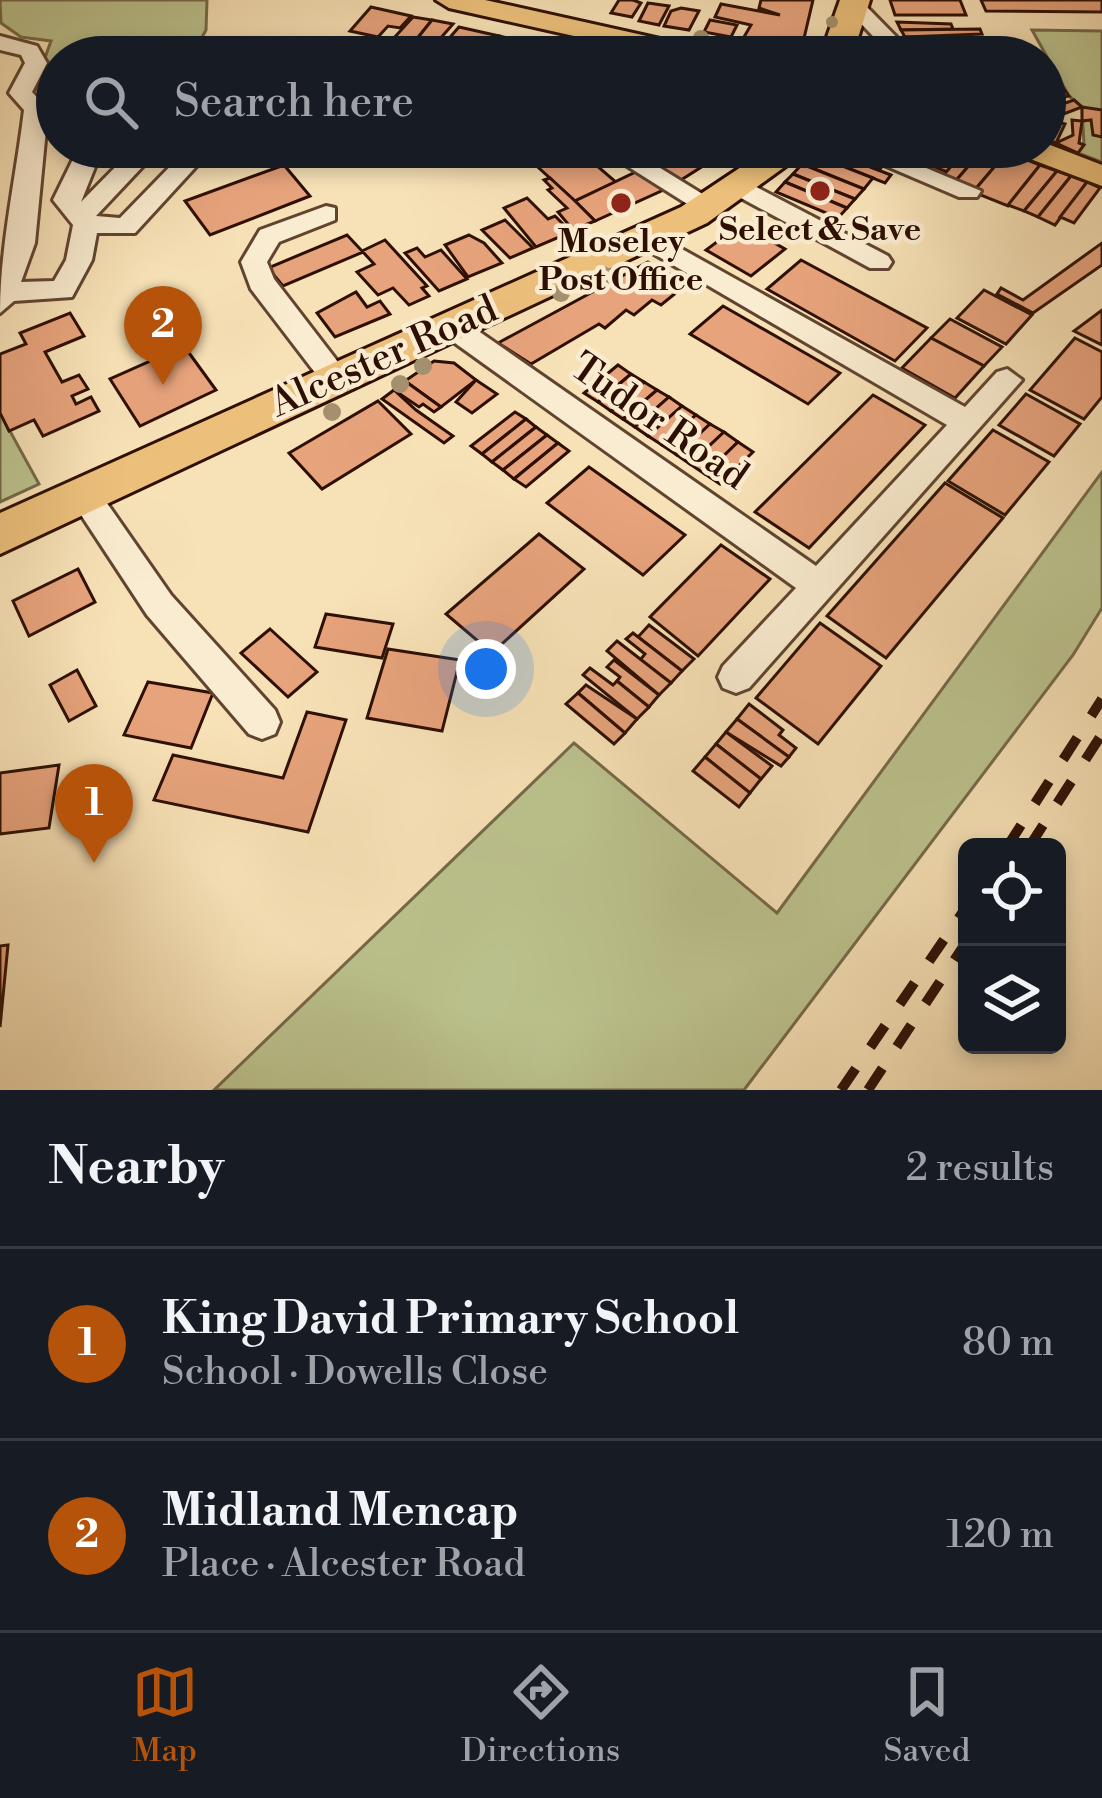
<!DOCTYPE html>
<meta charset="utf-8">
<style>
:root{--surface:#171b24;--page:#20242c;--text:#f1f3f6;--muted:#9ea1a6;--line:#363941;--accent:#b45309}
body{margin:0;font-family:"Libre Bodoni",serif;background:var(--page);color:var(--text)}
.controls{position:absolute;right:36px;bottom:36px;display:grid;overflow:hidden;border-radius:18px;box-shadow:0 6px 18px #0003}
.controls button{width:108px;height:108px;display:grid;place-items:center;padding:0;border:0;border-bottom:3px solid var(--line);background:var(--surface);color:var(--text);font:60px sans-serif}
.you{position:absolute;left:486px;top:669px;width:42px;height:42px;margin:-30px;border:9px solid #fff;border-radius:50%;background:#1a73e8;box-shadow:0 0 0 18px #1a73e833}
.badge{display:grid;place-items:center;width:78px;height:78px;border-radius:50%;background:var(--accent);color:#fff;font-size:39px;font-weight:700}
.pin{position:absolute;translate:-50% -99px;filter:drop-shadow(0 3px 6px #0008)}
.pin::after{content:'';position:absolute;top:63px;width:42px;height:36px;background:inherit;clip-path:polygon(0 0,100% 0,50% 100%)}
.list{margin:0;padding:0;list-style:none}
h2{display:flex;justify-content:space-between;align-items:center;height:156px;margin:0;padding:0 48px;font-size:51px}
h2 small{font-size:39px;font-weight:400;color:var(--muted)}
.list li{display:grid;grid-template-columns:78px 1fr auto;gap:36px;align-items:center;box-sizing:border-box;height:192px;padding:0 48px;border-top:3px solid var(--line)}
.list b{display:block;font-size:45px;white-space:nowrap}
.list p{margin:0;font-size:39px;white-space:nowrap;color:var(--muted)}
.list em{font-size:39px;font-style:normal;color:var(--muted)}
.icon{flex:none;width:66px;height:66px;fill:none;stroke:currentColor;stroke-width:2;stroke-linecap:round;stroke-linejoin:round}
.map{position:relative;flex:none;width:1102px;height:1090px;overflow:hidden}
.search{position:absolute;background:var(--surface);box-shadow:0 6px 18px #0003;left:36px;right:36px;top:36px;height:132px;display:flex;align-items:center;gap:30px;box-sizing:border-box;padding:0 42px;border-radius:66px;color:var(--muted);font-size:45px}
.sheet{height:540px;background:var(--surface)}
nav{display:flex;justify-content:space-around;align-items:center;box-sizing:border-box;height:168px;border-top:3px solid var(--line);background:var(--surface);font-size:33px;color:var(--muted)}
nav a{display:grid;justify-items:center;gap:6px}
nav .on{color:var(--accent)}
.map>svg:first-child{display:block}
.green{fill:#bcc38e;stroke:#756949;stroke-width:3}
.building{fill:#e7a37c;stroke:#2e0f04;stroke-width:3}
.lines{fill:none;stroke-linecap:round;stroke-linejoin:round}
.minor-casing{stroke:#604430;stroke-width:6}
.major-casing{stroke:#2e0f04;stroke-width:6}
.highway-casing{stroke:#2e0f04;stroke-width:6}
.minor{fill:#faecd0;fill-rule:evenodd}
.major{fill:#ecc07b;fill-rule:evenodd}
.highway{fill:#ecc07b;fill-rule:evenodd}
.rail{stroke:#2e0f04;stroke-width:10;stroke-dasharray:26 26;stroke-linecap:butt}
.tree{fill:#a4906e}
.poi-dot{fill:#8f2418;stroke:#faecd0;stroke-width:4.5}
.labels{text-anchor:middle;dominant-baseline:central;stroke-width:9;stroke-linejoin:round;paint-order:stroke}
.far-poi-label{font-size:33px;font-weight:bold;fill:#2e0f04;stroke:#faecd0}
.street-label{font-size:39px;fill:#2e0f04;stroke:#faecd0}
</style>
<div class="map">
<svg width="1102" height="1090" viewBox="0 0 1102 1090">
<rect width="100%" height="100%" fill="#f7e1b6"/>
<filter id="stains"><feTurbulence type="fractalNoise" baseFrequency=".00167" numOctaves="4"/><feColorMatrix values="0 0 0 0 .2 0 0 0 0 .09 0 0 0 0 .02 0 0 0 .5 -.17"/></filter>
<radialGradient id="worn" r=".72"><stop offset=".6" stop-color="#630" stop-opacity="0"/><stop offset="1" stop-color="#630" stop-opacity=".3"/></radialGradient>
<g class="green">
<path d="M0,0H207L206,30L191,57H57V106L34,88L51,41L21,37L1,23Z"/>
<path d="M1032,30L1102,31V162L1078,153L1084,145L1082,107L1069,96Z"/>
<path d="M0,413L39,484L0,502Z"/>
<path d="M1102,472V608L1073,655L744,1090H214L574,743L777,913Z"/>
</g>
<g class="building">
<path d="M619,0H633L641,3L632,17L611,13Z"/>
<path d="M761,0H813L801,51L741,42L751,25L715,17L721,4L780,15L759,8Z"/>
<path d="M890,0H960L966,15H895Z"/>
<path d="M981,0H1102V12L986,11Z"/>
<path d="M648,3L669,6L659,25L639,21Z"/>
<path d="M371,7L411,16L400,28L388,26L378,37L350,31Z"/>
<path d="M681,8L699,11L689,30L664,26L671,11Z"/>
<path d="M413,17L432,20L404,55L382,51Z"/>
<path d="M432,20L453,24L424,57L404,55Z"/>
<path d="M710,20L737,25L731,37L704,32Z"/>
<path d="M897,22L951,24L953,29L901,30Z"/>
<path d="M459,27L499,36L486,52L445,43Z"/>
<path d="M980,29L982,34L905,37L901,30Z"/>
<path d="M499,36L539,45L530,57L486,52Z"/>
<path d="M905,37L983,38L985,43H910Z"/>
<path d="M910,43H985L986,47L915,50Z"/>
<path d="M915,50L993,51L995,55L919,56Z"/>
<path d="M1053,74L1069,96L1045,101V75Z"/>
<path d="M1074,100L1082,107L1045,121V110Z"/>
<path d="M1082,107L1102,110V137L1093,135L1091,120L1082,121Z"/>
<path d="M1049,119L1065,124L1056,143L1045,139Z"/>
<path d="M1072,120L1082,121L1079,143L1084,145L1078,153L1056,143L1073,135Z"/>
<path d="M516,147H575L616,182L575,201Z"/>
<path d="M614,147H693L714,159L670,187Z"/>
<path d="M819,147L891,175L885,183L812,154Z"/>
<path d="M819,147H851L887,161L879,170Z"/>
<path d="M926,147H968L947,172L915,159Z"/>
<path d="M968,147H985L953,184L940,179Z"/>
<path d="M985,147L1007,152L973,192L953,184Z"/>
<path d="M1007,152L1040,165L1008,206L973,192Z"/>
<path d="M812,154L873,178L864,189L802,164Z"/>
<path d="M802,164L864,189L855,199L793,174Z"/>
<path d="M284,165L310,196L210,235L185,201Z"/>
<path d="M1040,165L1057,171L1024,211L1008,205Z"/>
<path d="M642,169L670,187L595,221L575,201Z"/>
<path d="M1057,171L1071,176L1038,217L1024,211Z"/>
<path d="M793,174L855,199L847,208L785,182Z"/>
<path d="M1071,176L1087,182L1055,225L1038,217Z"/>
<path d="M550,178L575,201L595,221L573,230L558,212L567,208L548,190L552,188L544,180Z"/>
<path d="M785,182L847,208L838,218L776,192Z"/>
<path d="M1087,182L1100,188L1074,223L1060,217Z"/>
<path d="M527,198L548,219L555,216L571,232L536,247L504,208Z"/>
<path d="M505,220L533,248L510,258L482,230Z"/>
<path d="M741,224L785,249L751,276L706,250Z"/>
<path d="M347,235L362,251L385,240L427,286L422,288L429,296L409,305L393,288L378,295L357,272L374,264L363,252L283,286L268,268Z"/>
<path d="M469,235L484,243L502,263L468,277L445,245Z"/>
<path d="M1102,243V265L1033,313L997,294L1001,288L1023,300Z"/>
<path d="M417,248L425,257L441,250L467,279L439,291L405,253Z"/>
<path d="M801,260L927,328L895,361L767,289Z"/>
<path d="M648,262L687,284L661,305L652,300L634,315L626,310L605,328L599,324L531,364L498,343Z"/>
<path d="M984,290L1032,315L1006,344L957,318Z"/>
<path d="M356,292L367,307L380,301L390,314L335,337L317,313Z"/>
<path d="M723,306L840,373L808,404L690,334Z"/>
<path d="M1102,310V345L1074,331Z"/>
<path d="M70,313L84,336L45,352L62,382L79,375L88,389L72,396L76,404L91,397L99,411L43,436L34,420L9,431L0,413V354L26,344L20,333Z"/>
<path d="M950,319L1002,347L984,366L931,338Z"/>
<path d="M931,338L984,366L955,398L902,368Z"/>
<path d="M1075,338L1102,352V397L1084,419L1030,390Z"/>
<path d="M184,346L216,390L140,426L110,379Z"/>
<path d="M434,361L454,363L476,380L441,407L405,381Z"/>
<path d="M618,365L631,374L598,402L584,393Z"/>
<path d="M631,374L644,382L611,411L598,402Z"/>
<path d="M476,380L497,394L472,413L456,402Z"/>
<path d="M405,381L441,407L434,412L423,404L419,407L394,390Z"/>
<path d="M644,382L657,390L623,419L611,411Z"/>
<path d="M394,390L416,410L453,436L444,443L382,399Z"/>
<path d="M657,390L669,397L635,427L623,419Z"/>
<path d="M1026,394L1080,424L1054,456L999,425Z"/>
<path d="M873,395L925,425L809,548L755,512Z"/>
<path d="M669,397L682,406L648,436L635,427Z"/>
<path d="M378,401L411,434L322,489L289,453Z"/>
<path d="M682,406L696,415L662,445L648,436Z"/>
<path d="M515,412L526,419L482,454L471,446Z"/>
<path d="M696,415L710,424L677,455L662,445Z"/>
<path d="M526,419L536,427L492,462L482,454Z"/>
<path d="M710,424L724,432L690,464L677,455Z"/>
<path d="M536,427L547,435L503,470L492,462Z"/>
<path d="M993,430L1049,462L1005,515L948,481Z"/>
<path d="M724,432L738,442L705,474L690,464Z"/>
<path d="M547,435L558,443L514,479L503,470Z"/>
<path d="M738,442L753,452L720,484L705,474Z"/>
<path d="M558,443L569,451L526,487L514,479Z"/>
<path d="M589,467L685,535L643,575L547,503Z"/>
<path d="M945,483L1003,518L886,658L827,616Z"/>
<path d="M539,534L584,569L492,653L446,614Z"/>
<path d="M721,545L770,579L698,656L650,617Z"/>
<path d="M78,569L95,602L29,636L13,601Z"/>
<path d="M326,614L393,624L382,658L315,647Z"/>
<path d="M820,623L881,666L818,744L756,698Z"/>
<path d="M649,625L694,659L682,671L638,637Z"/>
<path d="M270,629L317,672L288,697L241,653Z"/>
<path d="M633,633L682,671L671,683L640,660L645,654L626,639Z"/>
<path d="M617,641L671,683L659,695L607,651Z"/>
<path d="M388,649L460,660L442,731L367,718Z"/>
<path d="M614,660L659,695L649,707L617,681L620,677L607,667Z"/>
<path d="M590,668L613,685L617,681L649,707L637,719L583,675Z"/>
<path d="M77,670L96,706L69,721L50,685Z"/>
<path d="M148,682L213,693L191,748L124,735Z"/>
<path d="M586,685L637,719L625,733L578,693Z"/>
<path d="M578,693L625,733L614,744L566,704Z"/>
<path d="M749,704L783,730L779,735L796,748L789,757L737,719Z"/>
<path d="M307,712L346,720L308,832L154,800L173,755L283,778Z"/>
<path d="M737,719L789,757L781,766L726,732Z"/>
<path d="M726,732L772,766L761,779L716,744Z"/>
<path d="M716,744L761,779L750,793L705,757Z"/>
<path d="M705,757L750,793L739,807L693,771Z"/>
<path d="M59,765L49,828L0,834V773Z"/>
<path d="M8,945L0,1027V946Z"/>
</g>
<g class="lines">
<g class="minor-casing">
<g id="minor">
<path d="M847,1H861L916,57H893L847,9Z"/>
<path d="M0,36L37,46L47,63L32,92L48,109L35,243L21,282L54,281L66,260L73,225L53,200L79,147H103L81,202L135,147H161L96,216L120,218L189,147H214L135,233H97L92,260L72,297L14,301L0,313C0,246 16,177 24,110L9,93L25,63L21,55L0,50Z"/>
<path d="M597,147H626L722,206L718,212H700Z"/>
<path d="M842,147H876L981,191L977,197H959Z"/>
<path d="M739,178L888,256L892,262L888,268H870L730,192V180Z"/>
<path d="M326,206L335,208V220L279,242L267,262L274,279L351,379L336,390L326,387L251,289L241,262L260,230Z"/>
<path d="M646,229L965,407L997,372L1007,369L1022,380L749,688L736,693L723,688L718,677L723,666L796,588L441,333V319H461L816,566L947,425L637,244L633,238Z"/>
<path d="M84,482L95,486L171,595L275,710L280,722L275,734L262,739L249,734L147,615L68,495L73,486Z"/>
</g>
</g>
<g class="major-casing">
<g id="major">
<path d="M436,0H485L705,49L719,57H668L449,8Z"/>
<path d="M1045,143L1102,165V186L1017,154L1013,147Z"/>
</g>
</g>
<g class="highway-casing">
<g id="highway">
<path d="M840,0H870L852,57H820Z"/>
<path d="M771,147H812L707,223L0,554V513L681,207Z"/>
</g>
</g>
<use href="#minor" class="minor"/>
<use href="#major" class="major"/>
<use href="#highway" class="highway"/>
<g class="rail">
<path d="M1007,847L1102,699"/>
<path d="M1029,847L1102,734"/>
<path d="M841,1090L967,906"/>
<path d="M868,1090L967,941"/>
</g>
</g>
<g class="tree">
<circle cx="832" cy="22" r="6"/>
<circle cx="701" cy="38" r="8"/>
<circle cx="603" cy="275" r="9"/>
<circle cx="561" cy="293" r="9"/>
<circle cx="423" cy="366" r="9"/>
<circle cx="400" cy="384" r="9"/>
<circle cx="332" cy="412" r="9"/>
</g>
<g class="poi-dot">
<circle cx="820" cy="191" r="12"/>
<circle cx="621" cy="203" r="12"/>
</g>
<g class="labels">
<g class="far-poi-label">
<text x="820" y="230">Select &amp; Save</text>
<text x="621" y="242">Moseley<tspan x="621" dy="38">Post Office</tspan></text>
</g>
<g class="street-label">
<text transform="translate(384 357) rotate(-24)">Alcester Road</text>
<text transform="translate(659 422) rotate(35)">Tudor Road</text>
</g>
</g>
<rect width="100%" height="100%" filter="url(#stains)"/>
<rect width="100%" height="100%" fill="url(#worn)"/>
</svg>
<div class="controls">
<button><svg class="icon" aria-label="locate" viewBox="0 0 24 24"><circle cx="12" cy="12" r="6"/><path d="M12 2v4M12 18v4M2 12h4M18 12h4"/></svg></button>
<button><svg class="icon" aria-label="layers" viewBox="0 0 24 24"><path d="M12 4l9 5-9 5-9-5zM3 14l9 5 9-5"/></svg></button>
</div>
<div class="you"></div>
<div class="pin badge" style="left:94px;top:863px">1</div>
<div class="pin badge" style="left:163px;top:385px">2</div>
<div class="search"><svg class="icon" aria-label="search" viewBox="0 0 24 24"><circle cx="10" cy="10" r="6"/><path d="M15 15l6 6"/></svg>Search here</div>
</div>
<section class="sheet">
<h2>Nearby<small>2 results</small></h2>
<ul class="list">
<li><span class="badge">1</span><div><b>King David Primary School</b><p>School · Dowells Close</p></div><em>80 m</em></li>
<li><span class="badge">2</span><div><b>Midland Mencap</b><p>Place · Alcester Road</p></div><em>120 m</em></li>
</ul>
</section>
<nav>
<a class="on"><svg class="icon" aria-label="map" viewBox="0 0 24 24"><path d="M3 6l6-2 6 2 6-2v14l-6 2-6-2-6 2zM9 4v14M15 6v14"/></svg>Map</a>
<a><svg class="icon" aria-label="directions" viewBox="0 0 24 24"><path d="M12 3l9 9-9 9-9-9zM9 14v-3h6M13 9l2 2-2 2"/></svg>Directions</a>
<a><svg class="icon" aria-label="saved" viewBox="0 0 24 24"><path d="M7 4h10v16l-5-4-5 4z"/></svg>Saved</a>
</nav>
